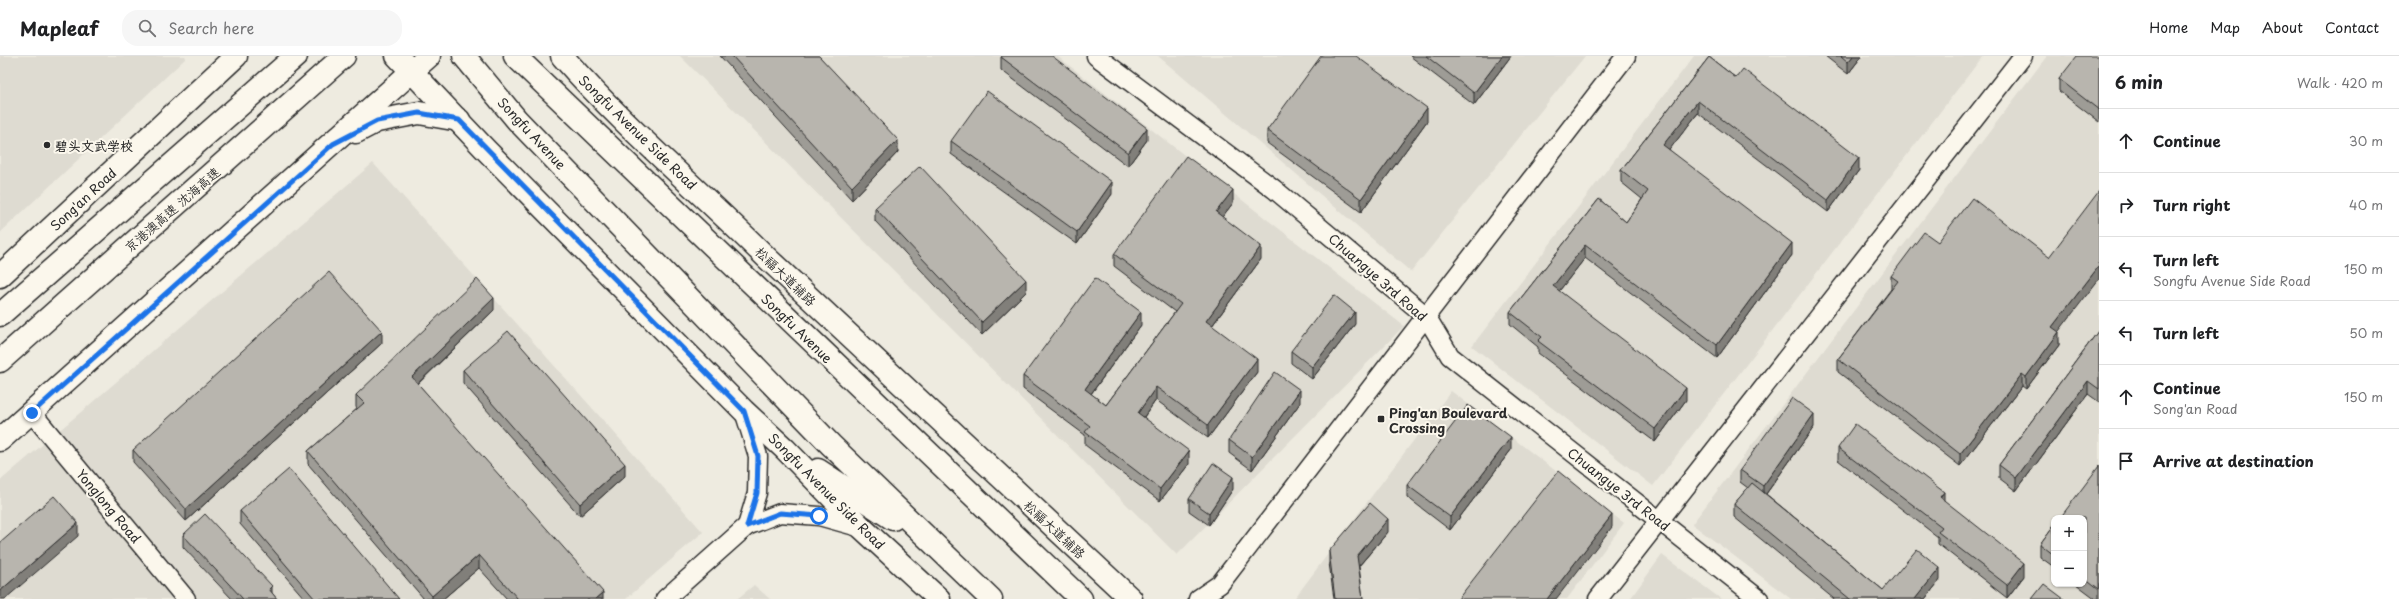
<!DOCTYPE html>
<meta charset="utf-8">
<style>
:root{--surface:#fff;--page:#f6f6f6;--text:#202124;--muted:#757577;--line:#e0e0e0}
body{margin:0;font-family:"Playpen Sans","LXGW WenKai TC",sans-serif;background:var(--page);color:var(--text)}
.controls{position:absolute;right:12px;bottom:12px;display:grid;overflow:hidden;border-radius:8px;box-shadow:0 1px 3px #0004}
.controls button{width:36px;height:36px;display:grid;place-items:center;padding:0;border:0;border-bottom:1px solid var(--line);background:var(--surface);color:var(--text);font:20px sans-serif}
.stop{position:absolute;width:12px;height:12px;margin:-9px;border:3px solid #1a73e8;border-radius:50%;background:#fff}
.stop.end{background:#1a73e8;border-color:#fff;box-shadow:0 1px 4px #0008}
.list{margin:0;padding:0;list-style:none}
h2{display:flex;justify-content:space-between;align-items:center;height:52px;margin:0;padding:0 16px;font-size:17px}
h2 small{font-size:13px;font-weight:400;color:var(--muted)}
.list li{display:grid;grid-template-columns:26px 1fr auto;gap:12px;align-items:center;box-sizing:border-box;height:64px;padding:0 16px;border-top:1px solid var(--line)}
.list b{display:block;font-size:15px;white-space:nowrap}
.list p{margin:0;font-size:13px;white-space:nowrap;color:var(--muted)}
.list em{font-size:13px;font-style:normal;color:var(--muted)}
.icon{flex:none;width:22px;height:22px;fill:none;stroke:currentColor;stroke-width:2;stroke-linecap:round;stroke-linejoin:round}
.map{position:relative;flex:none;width:2099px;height:543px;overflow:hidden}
header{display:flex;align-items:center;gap:24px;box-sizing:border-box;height:56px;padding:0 20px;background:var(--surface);border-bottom:1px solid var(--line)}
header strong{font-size:19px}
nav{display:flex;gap:22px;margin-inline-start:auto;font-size:14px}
.search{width:280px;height:36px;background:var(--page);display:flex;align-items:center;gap:10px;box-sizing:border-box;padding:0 14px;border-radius:16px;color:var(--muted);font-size:15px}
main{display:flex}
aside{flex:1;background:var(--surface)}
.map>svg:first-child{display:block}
.built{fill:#dedbd1;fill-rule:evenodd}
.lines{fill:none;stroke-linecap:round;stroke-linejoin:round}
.minor-casing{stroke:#2b2b2b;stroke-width:21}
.major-casing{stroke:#2b2b2b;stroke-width:25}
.highway-casing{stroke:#2b2b2b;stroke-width:25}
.minor{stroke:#fbf7ec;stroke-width:18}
.major{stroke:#fbf7ec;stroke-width:22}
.highway{stroke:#fbf7ec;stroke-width:22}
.wall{fill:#9e9c96;stroke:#2b2b2b}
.shaded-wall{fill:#817f7a;stroke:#2b2b2b}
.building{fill:#b8b5ae;stroke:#2b2b2b}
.route{stroke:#1a73e8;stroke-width:5}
.poi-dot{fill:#2b2b2b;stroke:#fbf7ec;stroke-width:1.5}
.labels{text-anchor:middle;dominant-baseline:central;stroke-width:4;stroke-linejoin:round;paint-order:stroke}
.street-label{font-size:13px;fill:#2b2b2b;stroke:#fbf7ec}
.poi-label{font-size:13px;font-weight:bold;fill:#2b2b2b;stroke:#fbf7ec;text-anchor:start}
</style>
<header>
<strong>Mapleaf</strong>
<div class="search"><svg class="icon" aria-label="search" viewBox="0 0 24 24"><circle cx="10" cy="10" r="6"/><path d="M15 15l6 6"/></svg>Search here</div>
<nav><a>Home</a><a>Map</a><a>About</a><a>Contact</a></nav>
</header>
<main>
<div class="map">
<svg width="2099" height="543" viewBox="0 0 2099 543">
<rect width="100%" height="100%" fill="#eeebe0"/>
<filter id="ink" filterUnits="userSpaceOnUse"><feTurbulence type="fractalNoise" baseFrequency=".025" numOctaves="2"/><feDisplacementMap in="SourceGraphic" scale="8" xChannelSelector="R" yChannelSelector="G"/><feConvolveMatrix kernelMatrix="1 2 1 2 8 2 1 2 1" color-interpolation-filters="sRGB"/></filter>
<g filter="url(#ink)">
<g class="built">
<path d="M0,0H185L186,2L0,177Z"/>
<path d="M680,0H1057L1404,270L1177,499Z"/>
<path d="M1158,0H1585L1411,216Z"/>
<path d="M1694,0H1983L1653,430L1472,290Z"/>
<path d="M2047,0H2099V543H1791L1692,468ZM2054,462H2084V528H2054Z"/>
<path d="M373,107L703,476L626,543H0V425Z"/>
<path d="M1451,335L1624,467L1567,543H1294Z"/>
<path d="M1662,499L1721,543H1630Z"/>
<path d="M754,529L770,543H737Z"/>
</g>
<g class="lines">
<g class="minor-casing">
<g id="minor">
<path d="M1096,0L1274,133L1426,260L1450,300L1759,543"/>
<path d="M744,355L758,400L757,437L747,470L780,457L819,460L862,472"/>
<path d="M32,357L186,543"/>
<path d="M665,543L747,470"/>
<path d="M1198,543L1220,528L1626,0"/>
<path d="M1598,543L2023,0"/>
</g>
</g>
<g class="major-casing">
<g id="major">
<path d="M397,0L486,94L744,355L785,393L862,472L939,543"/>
<path d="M464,0L517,64L831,389L991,543"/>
<path d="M515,0L1081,543"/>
<path d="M562,0C625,72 699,134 767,202L1131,543"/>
<path d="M356,76L377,65L419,57L459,64"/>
<path d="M0,220L236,0"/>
<path d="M0,384L429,0"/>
<path d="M818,414L893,463"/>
</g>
</g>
<g class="highway-casing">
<g id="highway">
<path d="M0,259L296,0"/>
<path d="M0,305L344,0"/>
</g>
</g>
<use href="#minor" class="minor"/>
<use href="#major" class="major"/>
<use href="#highway" class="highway"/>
</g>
<g class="wall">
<path d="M720,0H819L898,96L852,144Z"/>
<path d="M1410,0H1511L1474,49Z"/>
<path d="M1825,0H1862L1848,18Z"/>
<path d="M2099,0V66L2059,35V23Z"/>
<path d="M1001,1L1147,84L1128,110L1001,14Z"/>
<path d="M1709,1L1736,22L1859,114L1828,156L1698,57L1669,94L1792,199L1717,302L1585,202L1559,235L1686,344L1655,386L1538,297V291L1510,268V256L1599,143L1626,166L1642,143L1621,126V114Z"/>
<path d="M1427,65L1361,156L1267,87V74Z"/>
<path d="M951,85L1112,138L1077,188L951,98Z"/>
<path d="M1233,147L1222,161L1261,203L1212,270L1257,316L1208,382L1156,344L1144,361L1189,408L1160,445L1085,389V379L1023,333V320L1141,269L1091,338L1106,349L1175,256L1114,210V198Z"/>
<path d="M875,152L1026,236L982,279L875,165Z"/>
<path d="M1891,220L2058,276L2059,289L2026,333L2022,330L1960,410L1838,316V303L1891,233Z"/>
<path d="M494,254L418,328L603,543H507L479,512L443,543H424L308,408V395L357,353L356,351V339Z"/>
<path d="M1355,268L1312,323L1291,307V295Z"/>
<path d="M2099,274V346L2088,338L2016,435L1999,422V409Z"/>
<path d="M382,287L186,465L133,406V394Z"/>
<path d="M463,314L625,420L580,460L463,327Z"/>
<path d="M1300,347L1252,414L1229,397V384Z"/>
<path d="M1814,371L1766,438L1883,534L1940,524L1925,543H1834L1734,461V448L1748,432L1740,426V414Z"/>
<path d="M1838,392L1944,445L2024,520L2007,542L1938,488V481L1838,404Z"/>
<path d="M1511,394L1450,474L1407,441V429Z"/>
<path d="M2099,410V543H2096L2076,528H2084V462Z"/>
<path d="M1233,433L1209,469L1189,455V443Z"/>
<path d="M240,455L399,543H305L240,468Z"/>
<path d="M2054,469V511L2040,501V488Z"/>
<path d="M1388,476L1359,510L1363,543H1334L1329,507V495Z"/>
<path d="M183,479L272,537L277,543H232L183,491Z"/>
</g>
<g class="shaded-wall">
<path d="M1502,0H1511L1474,49V37Z"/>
<path d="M1853,0H1862L1848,18V6Z"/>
<path d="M1698,45V57L1663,102V89Z"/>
<path d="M1427,52V65L1361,156V143Z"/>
<path d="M1147,72V84L1128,110V97Z"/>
<path d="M898,84V96L852,144V131Z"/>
<path d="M1859,102V114L1828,156V144Z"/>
<path d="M1112,126V138L1077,188V176Z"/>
<path d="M1233,134V147L1216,169V156Z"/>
<path d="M1792,187V199L1717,302V289Z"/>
<path d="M1585,189V202L1553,243V230Z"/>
<path d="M1261,190V203L1206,278V265Z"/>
<path d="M2099,210V223L2052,284V271Z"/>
<path d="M1026,224V236L982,279V266Z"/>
<path d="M494,242V254L412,333V321Z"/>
<path d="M1141,256V269L1085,346V333Z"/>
<path d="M1355,256V268L1312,323V311Z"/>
<path d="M382,275V287L186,465V453Z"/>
<path d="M2059,276V289L2026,333V321Z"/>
<path d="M1257,303V316L1208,382V369Z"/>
<path d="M2022,318V330L1960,410V398Z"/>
<path d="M2088,325V338L2016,435V422Z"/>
<path d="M1156,331V344L1138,369V357Z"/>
<path d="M1686,332V344L1655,386V373Z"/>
<path d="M1300,334V347L1252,414V401Z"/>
<path d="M1814,358V371L1763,442V430Z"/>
<path d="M1511,381V394L1450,474V461Z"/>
<path d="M1189,395V408L1160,445V433Z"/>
<path d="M625,408V420L580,460V448Z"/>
<path d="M1233,421V433L1209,469V457Z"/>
<path d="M1944,436V448L1940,441Z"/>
<path d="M1612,459V471L1556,543H1547Z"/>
<path d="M1388,463V476L1357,512V500Z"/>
<path d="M78,467V480L5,543H0V535Z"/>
<path d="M479,499V512L443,543H432V540Z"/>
<path d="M2024,507V520L2007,542V529Z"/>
<path d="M1940,512V524L1925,543H1915Z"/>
<path d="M272,530V542L269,533Z"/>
<path d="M603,536V543H595Z"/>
</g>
<g class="building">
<path d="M732,0H819L898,84L852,131Z"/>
<path d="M1002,0H1052L1147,72L1128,97L1001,1Z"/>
<path d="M1321,0H1356L1427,52L1361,143L1267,74Z"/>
<path d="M1426,0H1502L1474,37Z"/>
<path d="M1841,0H1853L1848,6Z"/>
<path d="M2077,0H2099V54L2059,23Z"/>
<path d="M1709,1L1736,22L1743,13L1859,102L1828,144L1698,45L1663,89L1792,187L1717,289L1585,189L1553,230L1686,332L1655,373L1538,285L1542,281L1510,256L1599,143L1626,166L1648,135L1621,114Z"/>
<path d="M987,35L1112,126L1077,176L951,85Z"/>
<path d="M1186,100L1233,134L1216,156L1261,190L1206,265L1257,303L1208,369L1156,331L1138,357L1189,395L1160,433L1085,376L1090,370L1023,320L1095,222L1141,256L1085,333L1106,349L1181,248L1114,198Z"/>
<path d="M920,110L1026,224L982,266L875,152Z"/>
<path d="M2099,135V210L2052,271L2059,276L2026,321L2022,318L1960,398L1838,303L1898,225L1891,220L1924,176L1938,186L1972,142L2049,201Z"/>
<path d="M329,216L382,275L186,453L133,394Z"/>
<path d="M477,223L494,242L412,321L603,536L595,543H518L479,499L432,540L308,395L364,347L356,339Z"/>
<path d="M1334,239L1355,256L1312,311L1291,295Z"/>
<path d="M2099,274V333L2088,325L2016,422L1999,409Z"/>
<path d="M508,275L625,408L580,448L463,314Z"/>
<path d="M1275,316L1300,334L1252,401L1229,384Z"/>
<path d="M1792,342L1814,358L1763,430L1740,414Z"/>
<path d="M1468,349L1511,381L1450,461L1407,429Z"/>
<path d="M1855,368L1944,436L1940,441L2024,507L2007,529L1938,476L1942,471L1838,392Z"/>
<path d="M1213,407L1233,421L1209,457L1189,443Z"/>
<path d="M2099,410V533L2084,521V462H2060Z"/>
<path d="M289,413L399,543H315L240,455Z"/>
<path d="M1558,415L1612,459L1547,543H1458Z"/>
<path d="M1752,427L1883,534L1917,493L1940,512L1915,543H1850L1734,448Z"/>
<path d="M54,440L78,467L0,535V487Z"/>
<path d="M1370,447L1388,463L1357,500L1363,543H1335L1329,495Z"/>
<path d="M205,458L272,530L269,533L277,543H243L183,479Z"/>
<path d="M2054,469V499L2040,488Z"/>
<path d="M2044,528L2064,543H2032Z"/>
</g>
</g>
<g class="lines" filter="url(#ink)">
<path class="route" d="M32,357L333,88L377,65L419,57L459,64L744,355L758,400L757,437L747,470L780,457L819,460"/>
</g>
<g class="poi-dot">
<circle cx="47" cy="89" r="4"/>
<rect x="1377" y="359" width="8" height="8" rx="2"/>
</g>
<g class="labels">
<g class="street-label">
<text transform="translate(638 76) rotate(44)">Songfu Avenue Side Road</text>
<text transform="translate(532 77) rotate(47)">Songfu Avenue</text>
<text transform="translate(83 143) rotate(-43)">Song'an Road</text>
<text transform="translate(172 153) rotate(-41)">京港澳高速 沈海高速</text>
<text transform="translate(786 220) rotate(44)">松福大道辅路</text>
<text transform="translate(1378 221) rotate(41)">Chuangye 3rd Road</text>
<text transform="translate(797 272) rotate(44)">Songfu Avenue</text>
<text transform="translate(1619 433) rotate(38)">Chuangye 3rd Road</text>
<text transform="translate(827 435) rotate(45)">Songfu Avenue Side Road</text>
<text transform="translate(109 450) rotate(50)">Yonglong Road</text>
<text transform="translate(1055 473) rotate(43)">松福大道辅路</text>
</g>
<g class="poi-label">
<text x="55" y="89">碧头文武学校</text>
<text x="1389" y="356">Ping'an Boulevard<tspan x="1389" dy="15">Crossing</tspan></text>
</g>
</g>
</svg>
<div class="controls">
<button>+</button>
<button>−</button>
</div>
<div class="stop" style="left:819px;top:460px"></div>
<div class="stop end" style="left:32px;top:357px"></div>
</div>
<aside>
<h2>6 min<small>Walk · 420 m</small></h2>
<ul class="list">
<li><svg class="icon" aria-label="ahead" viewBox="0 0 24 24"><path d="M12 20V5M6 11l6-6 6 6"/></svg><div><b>Continue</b></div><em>30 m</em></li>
<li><svg class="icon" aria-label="right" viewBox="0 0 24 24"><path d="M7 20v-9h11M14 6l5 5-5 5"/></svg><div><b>Turn right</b></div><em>40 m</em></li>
<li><svg class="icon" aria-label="left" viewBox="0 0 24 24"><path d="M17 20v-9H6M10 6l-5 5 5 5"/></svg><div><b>Turn left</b><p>Songfu Avenue Side Road</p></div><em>150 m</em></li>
<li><svg class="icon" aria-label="left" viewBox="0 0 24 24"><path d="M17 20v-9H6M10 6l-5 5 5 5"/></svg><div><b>Turn left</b></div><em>50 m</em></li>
<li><svg class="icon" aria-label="ahead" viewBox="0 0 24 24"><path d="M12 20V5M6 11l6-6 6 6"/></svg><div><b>Continue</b><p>Song'an Road</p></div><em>150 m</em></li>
<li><svg class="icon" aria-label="arrive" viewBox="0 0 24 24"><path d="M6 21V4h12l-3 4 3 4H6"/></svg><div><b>Arrive at destination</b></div></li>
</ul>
</aside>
</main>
